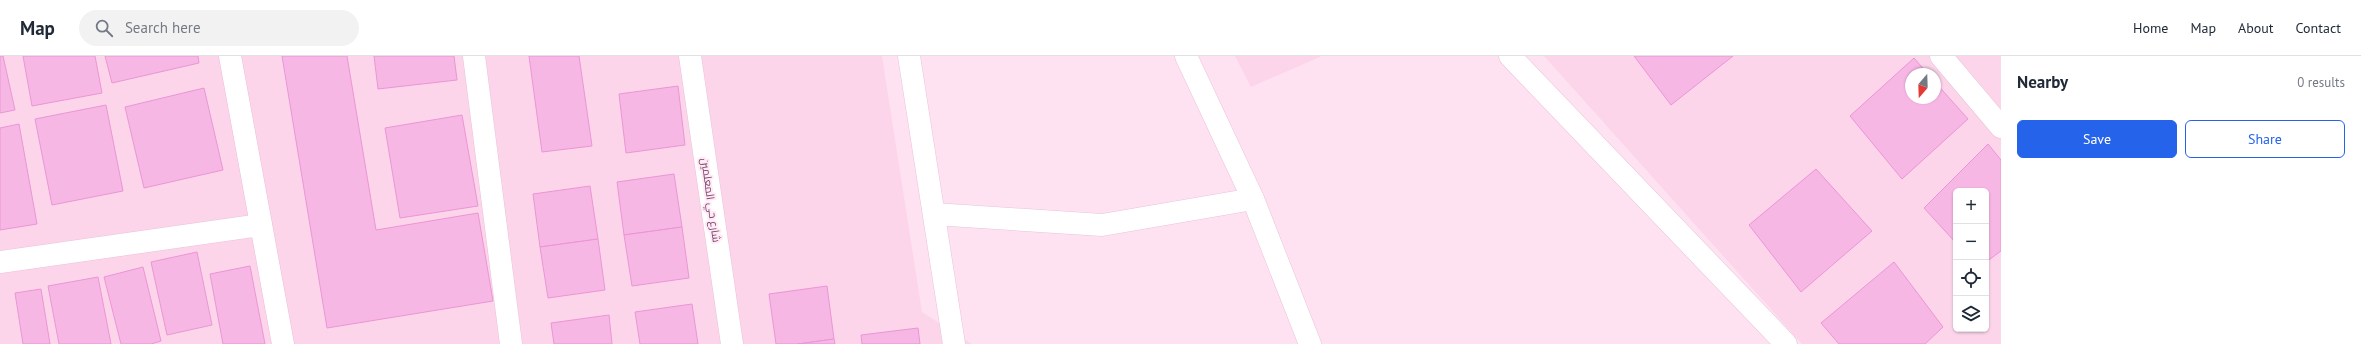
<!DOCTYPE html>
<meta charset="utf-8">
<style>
:root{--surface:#fff;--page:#f2f2f3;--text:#1f2937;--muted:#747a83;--line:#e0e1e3;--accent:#2563eb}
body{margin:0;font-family:"PT Sans",Cairo,sans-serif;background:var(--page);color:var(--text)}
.controls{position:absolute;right:12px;bottom:12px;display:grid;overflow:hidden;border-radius:6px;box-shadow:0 1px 3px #0004}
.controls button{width:36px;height:36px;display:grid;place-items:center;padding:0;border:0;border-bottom:1px solid var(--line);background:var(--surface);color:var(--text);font:20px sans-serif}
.compass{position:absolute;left:1905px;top:12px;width:36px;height:36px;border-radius:50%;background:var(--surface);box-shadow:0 1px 3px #0004;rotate:199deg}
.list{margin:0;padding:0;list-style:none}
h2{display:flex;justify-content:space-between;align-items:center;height:52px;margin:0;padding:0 16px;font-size:17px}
h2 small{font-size:13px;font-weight:400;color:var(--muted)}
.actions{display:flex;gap:8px;padding:12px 16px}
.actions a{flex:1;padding:9px 0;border:1px solid var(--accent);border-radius:6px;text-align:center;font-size:14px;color:var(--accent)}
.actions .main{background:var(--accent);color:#fff}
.icon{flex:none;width:22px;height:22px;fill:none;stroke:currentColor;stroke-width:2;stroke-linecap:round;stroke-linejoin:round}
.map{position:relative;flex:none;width:2001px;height:288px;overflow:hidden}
header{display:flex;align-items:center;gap:24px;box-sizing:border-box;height:56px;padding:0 20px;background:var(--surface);border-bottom:1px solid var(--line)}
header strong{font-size:19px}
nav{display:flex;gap:22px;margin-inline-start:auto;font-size:14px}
.search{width:280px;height:36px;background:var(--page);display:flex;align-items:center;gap:10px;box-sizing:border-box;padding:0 14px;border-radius:22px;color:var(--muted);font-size:15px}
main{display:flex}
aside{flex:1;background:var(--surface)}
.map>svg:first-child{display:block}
.residential{fill:#fcd5eb;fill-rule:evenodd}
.building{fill:#f7b7e5;stroke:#eb95d5}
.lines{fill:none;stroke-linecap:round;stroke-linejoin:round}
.street-casing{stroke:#e9c2db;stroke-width:23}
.secondary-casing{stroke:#ecbcdb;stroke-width:23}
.street{stroke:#fff;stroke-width:22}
.secondary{stroke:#fff;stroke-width:22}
.labels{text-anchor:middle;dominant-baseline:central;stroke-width:4;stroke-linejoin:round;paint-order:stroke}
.street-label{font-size:11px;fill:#79456d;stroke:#ffeaf5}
</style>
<header>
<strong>Map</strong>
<div class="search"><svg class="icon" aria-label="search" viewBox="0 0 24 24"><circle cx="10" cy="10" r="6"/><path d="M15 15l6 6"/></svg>Search here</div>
<nav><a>Home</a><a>Map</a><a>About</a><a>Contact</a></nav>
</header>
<main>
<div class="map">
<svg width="2001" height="288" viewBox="0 0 2001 288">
<rect width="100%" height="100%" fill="#ffe2f1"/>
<g class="residential">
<path d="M0,0H882L922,256L972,288H0Z"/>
<path d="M1235,0H1322L1251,31Z"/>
<path d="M1544,0H2001V288H1802ZM1911,18H1935V42H1911ZM1956,135H1986V273H1956Z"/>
</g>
<g class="building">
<path d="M0,0H3L15,54L0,57Z"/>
<path d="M23,0H95L102,37L32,50Z"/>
<path d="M105,0H198L199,7L112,27Z"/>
<path d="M282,0H347L376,174L478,157L493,245L327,272Z"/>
<path d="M374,0H454L457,24L378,33Z"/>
<path d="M529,0H579L592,90L542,96Z"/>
<path d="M1634,0H1733L1671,49Z"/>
<path d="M1914,2L1928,18H1911V42H1935V26L1968,63L1902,123L1850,60Z"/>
<path d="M678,30L685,89L626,97L619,38Z"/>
<path d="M204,32L223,114L144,132L125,51Z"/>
<path d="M106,49L123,135L52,149L35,63Z"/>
<path d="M462,59L478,150L400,162L385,72Z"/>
<path d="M19,68L37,168L0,174V72Z"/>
<path d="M1988,88L2001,104V195L1986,206V135H1956V187L1924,152Z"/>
<path d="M1816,113L1872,175L1801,236L1749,169Z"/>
<path d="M674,118L682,171L624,179L617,126Z"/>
<path d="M590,130L598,183L540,191L533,138Z"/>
<path d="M682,171L689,222L632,230L624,179Z"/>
<path d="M598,183L605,234L548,242L540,191Z"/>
<path d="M197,196L212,269L167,279L151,206Z"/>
<path d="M1894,206L1943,271L1925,288H1839L1821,267Z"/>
<path d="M250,210L265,288H223L210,218Z"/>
<path d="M143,211L161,285L151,288H121L104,221Z"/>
<path d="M98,221L111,288H59L48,230Z"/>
<path d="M827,230L834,283L798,288H776L769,238Z"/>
<path d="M41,233L50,288H23L15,237Z"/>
<path d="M692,248L698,288H640L635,256Z"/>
<path d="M609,259L612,288H554L551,267Z"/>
<path d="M918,272L920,288H862L861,279Z"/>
<path d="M834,283L835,288H798Z"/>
</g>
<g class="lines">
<g class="street-casing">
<g id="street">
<path d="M474,0L511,288"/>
<path d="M690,0L732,288"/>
<path d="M909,0L954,288"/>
<path d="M1186,0L1253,143L1310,288"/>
<path d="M1510,0L1786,288"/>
<path d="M1941,0L2001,71"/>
<path d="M934,158L1102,169L1253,143"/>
<path d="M0,206L261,169"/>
</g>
</g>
<g class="secondary-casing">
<path id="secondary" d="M230,0L283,288"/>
</g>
<use href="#street" class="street"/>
<use href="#secondary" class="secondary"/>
</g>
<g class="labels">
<g class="street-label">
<text transform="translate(711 144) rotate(82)">شارع حي المعلمين</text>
</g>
</g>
</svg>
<div class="controls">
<button>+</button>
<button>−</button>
<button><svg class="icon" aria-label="locate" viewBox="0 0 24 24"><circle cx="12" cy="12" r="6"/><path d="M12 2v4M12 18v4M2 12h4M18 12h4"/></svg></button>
<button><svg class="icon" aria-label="layers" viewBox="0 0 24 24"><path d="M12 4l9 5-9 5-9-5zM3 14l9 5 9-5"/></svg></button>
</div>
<svg class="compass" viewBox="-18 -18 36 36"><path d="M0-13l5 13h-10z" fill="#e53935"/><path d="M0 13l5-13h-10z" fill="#747a83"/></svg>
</div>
<aside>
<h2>Nearby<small>0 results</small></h2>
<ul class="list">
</ul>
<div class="actions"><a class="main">Save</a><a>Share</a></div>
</aside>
</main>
